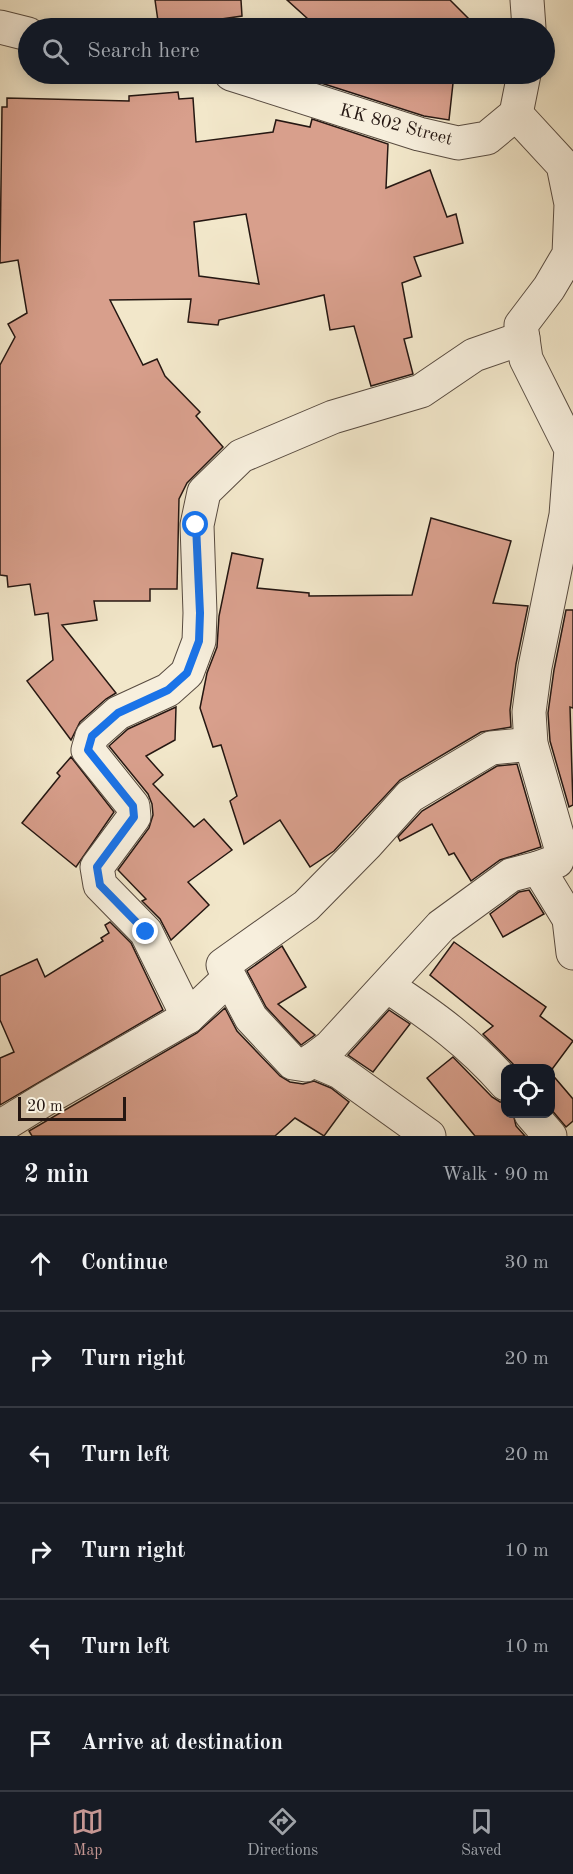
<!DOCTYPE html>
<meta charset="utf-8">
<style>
:root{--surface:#171b24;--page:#242831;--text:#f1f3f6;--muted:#9ea1a6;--line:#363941;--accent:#c59692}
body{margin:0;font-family:"Old Standard TT",serif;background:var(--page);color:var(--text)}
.controls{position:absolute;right:18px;bottom:18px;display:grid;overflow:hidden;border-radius:12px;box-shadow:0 3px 15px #0003}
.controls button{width:54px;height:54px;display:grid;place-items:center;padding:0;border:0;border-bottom:2px solid var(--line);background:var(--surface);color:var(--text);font:30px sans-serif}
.scale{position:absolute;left:18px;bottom:15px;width:108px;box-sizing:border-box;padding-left:6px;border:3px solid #251712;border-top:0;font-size:16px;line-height:21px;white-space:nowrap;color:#251712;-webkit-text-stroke:4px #f7efdd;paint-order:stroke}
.stop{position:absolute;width:18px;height:18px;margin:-14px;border:4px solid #1a73e8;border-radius:50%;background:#fff}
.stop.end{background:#1a73e8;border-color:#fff;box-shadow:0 2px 6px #0008}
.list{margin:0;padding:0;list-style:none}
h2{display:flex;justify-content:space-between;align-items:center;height:78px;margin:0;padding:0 24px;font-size:26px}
h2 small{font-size:20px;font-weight:400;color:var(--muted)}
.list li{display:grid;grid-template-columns:39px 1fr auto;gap:18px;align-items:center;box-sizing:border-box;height:96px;padding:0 24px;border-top:2px solid var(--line)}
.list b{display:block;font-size:22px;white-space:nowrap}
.list em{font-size:20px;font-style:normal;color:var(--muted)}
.icon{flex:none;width:33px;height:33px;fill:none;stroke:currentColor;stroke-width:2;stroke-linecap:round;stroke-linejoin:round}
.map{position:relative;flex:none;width:573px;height:1136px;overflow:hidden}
.search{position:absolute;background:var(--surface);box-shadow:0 3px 15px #0003;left:18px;right:18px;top:18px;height:66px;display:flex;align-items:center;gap:15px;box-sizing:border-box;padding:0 21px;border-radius:33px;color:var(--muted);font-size:22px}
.sheet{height:654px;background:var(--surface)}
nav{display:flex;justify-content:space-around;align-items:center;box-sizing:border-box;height:84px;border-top:2px solid var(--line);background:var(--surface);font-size:16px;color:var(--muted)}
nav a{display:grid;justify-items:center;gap:3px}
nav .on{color:var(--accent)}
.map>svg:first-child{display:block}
.building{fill:#d89f8c;stroke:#251712;stroke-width:1.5;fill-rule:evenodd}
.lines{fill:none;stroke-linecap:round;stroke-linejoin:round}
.minor-casing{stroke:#584b40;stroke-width:35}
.minor{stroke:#f7efdd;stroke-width:33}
.route{stroke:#1a73e8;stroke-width:8}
.labels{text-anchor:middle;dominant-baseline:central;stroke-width:6;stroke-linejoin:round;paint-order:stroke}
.street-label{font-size:18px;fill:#251712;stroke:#f7efdd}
</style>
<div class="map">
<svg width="573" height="1136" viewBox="0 0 573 1136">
<rect width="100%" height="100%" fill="#f2e7ca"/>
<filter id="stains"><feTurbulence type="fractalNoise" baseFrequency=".00333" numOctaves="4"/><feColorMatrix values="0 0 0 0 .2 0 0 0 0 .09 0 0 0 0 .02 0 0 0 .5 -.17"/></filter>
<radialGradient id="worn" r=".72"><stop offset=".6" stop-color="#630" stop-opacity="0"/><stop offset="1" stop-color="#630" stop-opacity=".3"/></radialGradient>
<g class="building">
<path d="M155,0H241L242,16L159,28Z"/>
<path d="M287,0H450L478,28H318Z"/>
<path d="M324,74H454L449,120L424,116L321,83Z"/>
<path d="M178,92L179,99L193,98L196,142L273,132L276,120L310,127L312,119L388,144L386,188L430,170L447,217L456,214L463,243L414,257L421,276L402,283L412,337L404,339L413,374L371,386L354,326L330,330L324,295L219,320L218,325L188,322L191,299L110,300L143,365L157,359L165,376L200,412L196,416L223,447L187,483L179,499L177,589H150V601H94L97,620L62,625L116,693L106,699L80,722L71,740L27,681L53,660L48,613L35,615L30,584L8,587L7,576L0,575V365L15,337L8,324L27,313L18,260L0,263L2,107H7V98L129,101V96ZM246,214L259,284L199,276L194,222Z"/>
<path d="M431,518L511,541L493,603L528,606L516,664L510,710L511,727L481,732L400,780L334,851L310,867L280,820L244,844L230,801L237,796L221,745L213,747L200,708L207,673L217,647L219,616L232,553L263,559L257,588L309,593V596L412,595Z"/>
<path d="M566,610H573V708L570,707L573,805L569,807L550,741L548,713L554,670Z"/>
<path d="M176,707L175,740L146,756L163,775L153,784L194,827L204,819L232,850L188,882L209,905L171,940L160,919L142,901L146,899L118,870L149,828L153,815L152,804L148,794L109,746L128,729Z"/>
<path d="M71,757L114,812L76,867L22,823L60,776L57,773Z"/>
<path d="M517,764L541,847L500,860L471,881L454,853L449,855L432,824L400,841L398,837L422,811L497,766Z"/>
<path d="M529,890L544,914L503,937L490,914L519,892Z"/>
<path d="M110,922L131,943L163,1010L0,1105V1058L14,1052L0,1020V976L37,959L45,977L103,941L101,938L109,933L105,925Z"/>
<path d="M454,942L546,1007L540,1016L573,1041L550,1072V1068H517L483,1034L493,1026L430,975Z"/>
<path d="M282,946L306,987L278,1004L315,1035L301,1045L266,1007L247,971Z"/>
<path d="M225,1008L237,1031L280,1076L290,1082L303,1084L314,1081L331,1088L349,1102L324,1136L295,1118L275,1136H32L29,1131L197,1033Z"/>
<path d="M389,1010L410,1024L373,1072L348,1055Z"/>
<path d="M453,1057L492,1097L500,1102H506V1113H513L516,1126L525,1136H475L427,1078Z"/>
<path d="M550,1072L573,1099V1121L566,1127L550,1108Z"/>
</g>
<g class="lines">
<g class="minor-casing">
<g id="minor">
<path d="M527,0L529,28"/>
<path d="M0,27L28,34"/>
<path d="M231,74L419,134L458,143L487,138L516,114L524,74"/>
<path d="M516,114L563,165L571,204L569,254L549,288L521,325L526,359L571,449L566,515L535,667L529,712L531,744L561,848L557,861L538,868L569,919L573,953"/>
<path d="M531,744L491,748L410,796L366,845L306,906L223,965L251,1018L293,1063L306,1065L330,1047L441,926L511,875L538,868"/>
<path d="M387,986C433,1016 470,1043 506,1084"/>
<path d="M188,1017L146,932L100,885L97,867L134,817L133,806L88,750L92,736L118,713L168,690L187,673L199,641L200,613L197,525L204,492L241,456L333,417L421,391L474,355L523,338"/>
<path d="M312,1060L340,1072L429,1136"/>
<path d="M531,1114L550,1136"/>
<path d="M0,1127L47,1098L188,1017L229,978"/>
</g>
</g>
<use href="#minor" class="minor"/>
</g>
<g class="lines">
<path class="route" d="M146,932L100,885L97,867L134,817L133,806L88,750L92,736L118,713L168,690L187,673L199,641L200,613L196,525"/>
</g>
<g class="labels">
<g class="street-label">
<text transform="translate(396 125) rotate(15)">KK 802 Street</text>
</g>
</g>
<rect width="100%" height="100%" filter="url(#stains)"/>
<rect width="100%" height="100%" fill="url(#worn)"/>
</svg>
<div class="controls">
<button><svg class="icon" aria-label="locate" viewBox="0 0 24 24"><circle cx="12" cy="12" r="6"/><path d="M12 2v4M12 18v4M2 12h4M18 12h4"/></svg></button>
</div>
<div class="scale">20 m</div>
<div class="stop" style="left:196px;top:525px"></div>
<div class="stop end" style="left:146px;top:932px"></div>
<div class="search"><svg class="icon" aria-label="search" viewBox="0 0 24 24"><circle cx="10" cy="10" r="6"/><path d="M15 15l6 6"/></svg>Search here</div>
</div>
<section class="sheet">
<h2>2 min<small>Walk · 90 m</small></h2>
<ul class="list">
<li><svg class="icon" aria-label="ahead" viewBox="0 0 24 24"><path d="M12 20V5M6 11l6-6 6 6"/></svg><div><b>Continue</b></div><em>30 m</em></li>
<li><svg class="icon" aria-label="right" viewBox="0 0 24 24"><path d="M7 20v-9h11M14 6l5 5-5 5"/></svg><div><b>Turn right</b></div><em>20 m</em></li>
<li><svg class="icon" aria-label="left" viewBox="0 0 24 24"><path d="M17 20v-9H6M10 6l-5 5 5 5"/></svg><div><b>Turn left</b></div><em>20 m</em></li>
<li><svg class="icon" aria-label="right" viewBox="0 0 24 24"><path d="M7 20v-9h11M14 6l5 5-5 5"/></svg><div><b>Turn right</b></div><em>10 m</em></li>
<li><svg class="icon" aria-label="left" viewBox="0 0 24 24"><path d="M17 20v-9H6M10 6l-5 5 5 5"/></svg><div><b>Turn left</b></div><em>10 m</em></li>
<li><svg class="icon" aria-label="arrive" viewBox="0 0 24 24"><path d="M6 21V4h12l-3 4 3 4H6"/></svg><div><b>Arrive at destination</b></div></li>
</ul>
</section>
<nav>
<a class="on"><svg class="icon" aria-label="map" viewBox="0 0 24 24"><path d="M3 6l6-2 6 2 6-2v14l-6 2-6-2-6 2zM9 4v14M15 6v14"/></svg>Map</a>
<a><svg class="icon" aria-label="directions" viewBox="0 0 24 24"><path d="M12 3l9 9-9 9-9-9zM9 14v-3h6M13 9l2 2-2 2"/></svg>Directions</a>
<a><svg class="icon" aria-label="saved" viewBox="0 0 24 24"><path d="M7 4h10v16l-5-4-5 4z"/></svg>Saved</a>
</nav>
